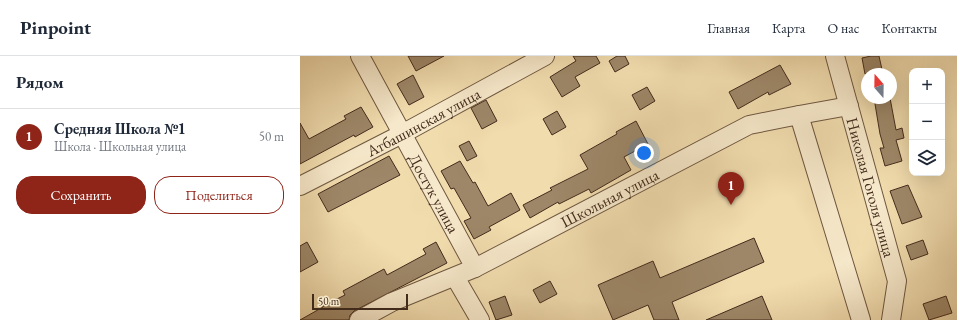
<!DOCTYPE html>
<html lang="ru">
<meta charset="utf-8">
<style>
:root{--surface:#fff;--page:#f6f6f7;--text:#1f2937;--muted:#747a83;--line:#e0e1e3;--accent:#8f2418}
body{margin:0;font-family:"EB Garamond",serif;background:var(--page);color:var(--text)}
.controls{position:absolute;right:12px;top:12px;display:grid;overflow:hidden;border-radius:8px;box-shadow:0 4px 16px #0002}
.controls button{width:36px;height:36px;display:grid;place-items:center;padding:0;border:0;border-bottom:1px solid var(--line);background:var(--surface);color:var(--text);font:20px sans-serif}
.compass{position:absolute;left:561px;top:12px;width:36px;height:36px;border-radius:50%;background:var(--surface);box-shadow:0 4px 16px #0002;rotate:340deg}
.scale{position:absolute;left:12px;bottom:10px;width:96px;box-sizing:border-box;padding-left:4px;border:2px solid #432b1c;border-top:0;font-size:11px;line-height:14px;white-space:nowrap;color:#432b1c;-webkit-text-stroke:3px #f6e8ca;paint-order:stroke}
.you{position:absolute;left:344px;top:97px;width:14px;height:14px;margin:-10px;border:3px solid #fff;border-radius:50%;background:#1a73e8;box-shadow:0 0 0 6px #1a73e833}
.badge{display:grid;place-items:center;width:26px;height:26px;border-radius:50%;background:var(--accent);color:#fff;font-size:13px;font-weight:700}
.pin{position:absolute;translate:-50% -33px;filter:drop-shadow(0 1px 2px #0008)}
.pin::after{content:'';position:absolute;top:21px;width:14px;height:12px;background:inherit;clip-path:polygon(0 0,100% 0,50% 100%)}
.list{margin:0;padding:0;list-style:none}
h2{display:flex;justify-content:space-between;align-items:center;height:52px;margin:0;padding:0 16px;font-size:17px}
h2 small{font-size:13px;font-weight:400;color:var(--muted)}
.list li{display:grid;grid-template-columns:26px 1fr auto;gap:12px;align-items:center;box-sizing:border-box;height:56px;padding:0 16px;border-top:1px solid var(--line)}
.list b{display:block;font-size:15px;white-space:nowrap}
.list p{margin:0;font-size:13px;white-space:nowrap;color:var(--muted)}
.list em{font-size:13px;font-style:normal;color:var(--muted)}
.actions{display:flex;gap:8px;padding:12px 16px}
.actions a{flex:1;padding:9px 0;border:1px solid var(--accent);border-radius:16px;text-align:center;font-size:14px;color:var(--accent)}
.actions .main{background:var(--accent);color:#fff}
.icon{flex:none;width:22px;height:22px;fill:none;stroke:currentColor;stroke-width:2;stroke-linecap:round;stroke-linejoin:round}
.map{position:relative;flex:none;width:657px;height:264px;overflow:hidden}
header{display:flex;align-items:center;gap:24px;box-sizing:border-box;height:56px;padding:0 20px;background:var(--surface);border-bottom:1px solid var(--line)}
header strong{font-size:19px}
nav{display:flex;gap:22px;margin-inline-start:auto;font-size:14px}
main{display:flex}
aside{flex:1;background:var(--surface)}
.map>svg:first-child{display:block}
.building{fill:#9d8768;stroke:#432b1c}
.lines{fill:none;stroke-linecap:round;stroke-linejoin:round}
.minor-casing{stroke:#6e5740;stroke-width:20}
.minor{stroke:#f6e8ca;stroke-width:18}
.labels{text-anchor:middle;dominant-baseline:central;stroke-width:4;stroke-linejoin:round;paint-order:stroke}
.street-label{font-size:16px;fill:#432b1c;stroke:#f6e8ca}
</style>
<header>
<strong>Pinpoint</strong>
<nav><a>Главная</a><a>Карта</a><a>О нас</a><a>Контакты</a></nav>
</header>
<main>
<aside>
<h2>Рядом<small></small></h2>
<ul class="list">
<li><span class="badge">1</span><div><b>Средняя Школа №1</b><p>Школа · Школьная улица</p></div><em>50 m</em></li>
</ul>
<div class="actions"><a class="main">Сохранить</a><a>Поделиться</a></div>
</aside>
<div class="map">
<svg width="657" height="264" viewBox="0 0 657 264">
<rect width="100%" height="100%" fill="#f1dcae"/>
<filter id="stains"><feTurbulence type="fractalNoise" baseFrequency=".005" numOctaves="4"/><feColorMatrix values="0 0 0 0 .2 0 0 0 0 .09 0 0 0 0 .02 0 0 0 .5 -.17"/></filter>
<radialGradient id="worn" r=".72"><stop offset=".6" stop-color="#630" stop-opacity="0"/><stop offset="1" stop-color="#630" stop-opacity=".3"/></radialGradient>
<g class="building">
<path d="M108,0H144L116,15Z"/>
<path d="M273,0H296L300,7L275,21L280,30L262,41L250,21L276,5Z"/>
<path d="M317,0H325L329,8L315,16L309,5Z"/>
<path d="M571,0H579L583,18H565L562,2Z"/>
<path d="M480,9L491,28L469,39L468,36L438,53L429,36Z"/>
<path d="M113,19L124,41L109,49L97,28Z"/>
<path d="M347,31L355,45L340,54L332,39Z"/>
<path d="M574,42H590L596,74L602,72L604,82L596,84L602,105L585,110L580,92H584L580,78Z"/>
<path d="M186,44L197,65L182,73L171,52Z"/>
<path d="M61,51L73,71L55,81L54,79L0,108V67L9,83L46,63L44,60Z"/>
<path d="M257,55L266,71L252,79L243,63Z"/>
<path d="M336,65L348,88L324,101L331,114L291,137L289,133L259,148L258,146L230,162L223,149L252,134L250,132L288,113L280,99L317,78L316,76Z"/>
<path d="M169,85L177,100L167,105L159,90Z"/>
<path d="M89,100L100,119L28,156L18,138Z"/>
<path d="M160,105L173,127L175,126L188,150L211,137L220,154L189,171L191,174L174,183L164,165L171,162L154,132L151,133L141,115Z"/>
<path d="M608,129L622,161L602,168L590,135Z"/>
<path d="M454,182L464,206L372,246L379,264H354L348,249L313,264L298,229L353,205L360,222Z"/>
<path d="M623,184L628,198L611,204L606,190Z"/>
<path d="M7,186L18,206L0,216V190Z"/>
<path d="M136,186L147,207L54,255L50,259L49,264H0L23,251V250L45,239L43,235L84,213L87,219L126,198L123,193Z"/>
<path d="M250,225L257,238L240,247L233,234Z"/>
<path d="M205,240L212,259L196,264L189,246Z"/>
<path d="M462,240L472,264H406Z"/>
<path d="M646,240L652,257L629,264L623,248Z"/>
</g>
<g class="lines">
<g class="minor-casing">
<g id="minor">
<path id="s1" d="M60,0L175,212"/>
<path id="s2" d="M535,0L597,225L591,264"/>
<path d="M499,59L549,50"/>
<path id="s3" d="M0,130L102,78L245,0"/>
<path d="M155,221L180,264"/>
<path id="s4" d="M59,264L92,246L175,212L449,69L499,59L561,264"/>
</g>
</g>
<use href="#minor" class="minor"/>
</g>
<g class="labels">
<g class="street-label">
<text stroke="none"><textPath href="#s3" startOffset="139">Атбашинская улица</textPath></text>
<text stroke="none"><textPath href="#s2" startOffset="136">Николая Гоголя улица</textPath></text>
<text stroke="none"><textPath href="#s1" startOffset="156">Достук улица</textPath></text>
<text stroke="none"><textPath href="#s4" startOffset="279">Школьная улица</textPath></text>
</g>
</g>
<rect width="100%" height="100%" filter="url(#stains)"/>
<rect width="100%" height="100%" fill="url(#worn)"/>
</svg>
<div class="controls">
<button>+</button>
<button>−</button>
<button><svg class="icon" aria-label="layers" viewBox="0 0 24 24"><path d="M12 4l9 5-9 5-9-5zM3 14l9 5 9-5"/></svg></button>
</div>
<svg class="compass" viewBox="-18 -18 36 36"><path d="M0-13l5 13h-10z" fill="#e53935"/><path d="M0 13l5-13h-10z" fill="#747a83"/></svg>
<div class="scale">50 m</div>
<div class="you"></div>
<div class="pin badge" style="left:431px;top:149px">1</div>
</div>
</main>
